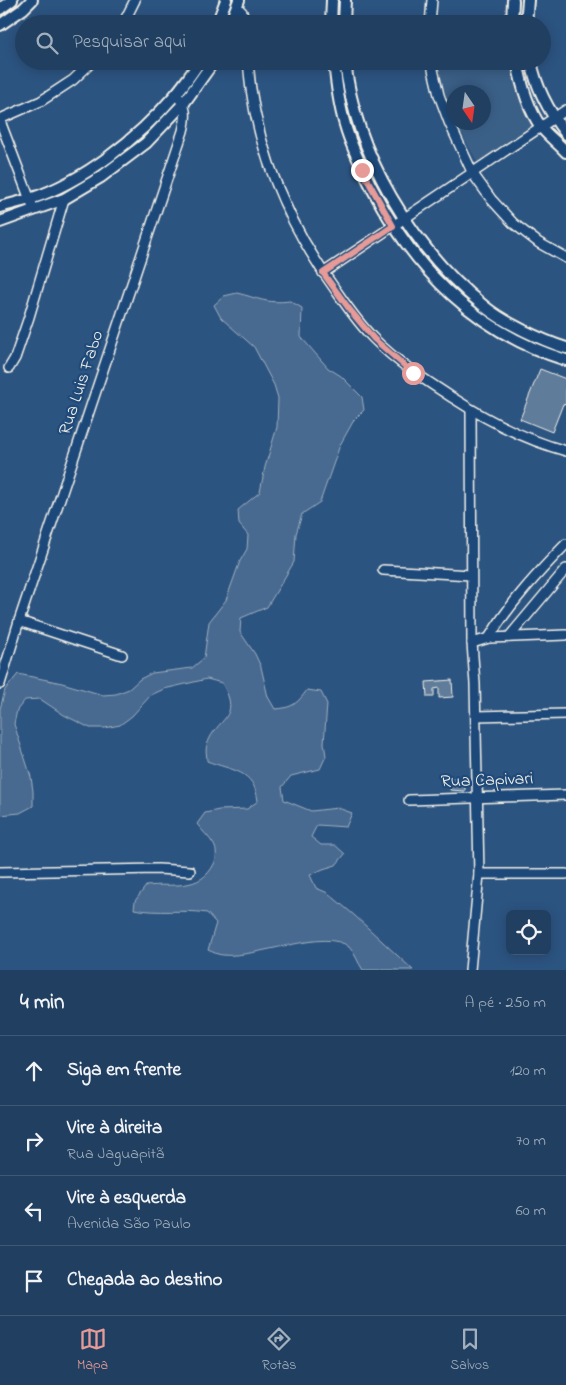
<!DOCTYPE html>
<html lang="pt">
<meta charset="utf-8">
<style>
:root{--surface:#213f61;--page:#2d4a6a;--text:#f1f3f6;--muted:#a2afbd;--line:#3e5876;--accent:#e69b98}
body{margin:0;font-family:"Indie Flower",sans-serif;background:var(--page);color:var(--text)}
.controls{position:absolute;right:15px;bottom:15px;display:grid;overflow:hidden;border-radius:8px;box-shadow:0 2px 12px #0003}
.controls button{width:45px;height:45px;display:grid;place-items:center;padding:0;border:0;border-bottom:1px solid var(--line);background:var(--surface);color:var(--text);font:25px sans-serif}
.compass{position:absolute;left:446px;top:85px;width:45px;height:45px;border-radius:50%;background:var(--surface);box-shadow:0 2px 12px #0003;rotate:167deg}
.stop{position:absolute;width:15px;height:15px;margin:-11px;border:4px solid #e69b98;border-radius:50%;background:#fff}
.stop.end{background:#e69b98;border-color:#fff;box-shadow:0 1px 5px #0008}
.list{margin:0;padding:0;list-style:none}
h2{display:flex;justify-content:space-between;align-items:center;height:65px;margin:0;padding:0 20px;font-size:21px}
h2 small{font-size:16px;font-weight:400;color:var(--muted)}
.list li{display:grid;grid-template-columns:32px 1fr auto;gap:15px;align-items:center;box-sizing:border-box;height:70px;padding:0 20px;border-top:1px solid var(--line)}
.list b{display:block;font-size:19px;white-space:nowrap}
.list p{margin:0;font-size:16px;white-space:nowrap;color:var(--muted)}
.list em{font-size:16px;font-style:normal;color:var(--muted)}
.icon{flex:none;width:28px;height:28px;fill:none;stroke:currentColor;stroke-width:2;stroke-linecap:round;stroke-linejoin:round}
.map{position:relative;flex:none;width:566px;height:970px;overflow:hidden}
.search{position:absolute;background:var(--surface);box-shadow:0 2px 12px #0003;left:15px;right:15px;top:15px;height:55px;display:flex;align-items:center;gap:12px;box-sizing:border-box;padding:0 18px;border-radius:28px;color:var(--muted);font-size:19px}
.sheet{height:345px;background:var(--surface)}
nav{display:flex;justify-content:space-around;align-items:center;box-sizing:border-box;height:70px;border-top:1px solid var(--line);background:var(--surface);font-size:14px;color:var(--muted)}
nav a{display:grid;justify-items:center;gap:2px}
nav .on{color:var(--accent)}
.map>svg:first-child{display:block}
.built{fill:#3b6088}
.green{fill:#496b90;stroke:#9eaebc}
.building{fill:#5e7b9a;stroke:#f4f1e8}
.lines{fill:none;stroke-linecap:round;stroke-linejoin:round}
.minor-casing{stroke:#f4f1e8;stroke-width:12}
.tertiary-casing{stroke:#f4f1e8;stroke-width:14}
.minor{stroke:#1f4a7a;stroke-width:9}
.tertiary{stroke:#1f4a7a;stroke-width:10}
.route{stroke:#e69b98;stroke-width:6}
.labels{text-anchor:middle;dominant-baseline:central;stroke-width:4.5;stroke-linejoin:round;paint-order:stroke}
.street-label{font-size:18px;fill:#f4f1e8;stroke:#1f4a7a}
</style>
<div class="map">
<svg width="566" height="970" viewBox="0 0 566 970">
<rect width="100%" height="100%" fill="#2c5481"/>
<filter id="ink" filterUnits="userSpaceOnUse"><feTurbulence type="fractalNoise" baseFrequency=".02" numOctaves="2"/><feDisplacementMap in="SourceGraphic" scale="10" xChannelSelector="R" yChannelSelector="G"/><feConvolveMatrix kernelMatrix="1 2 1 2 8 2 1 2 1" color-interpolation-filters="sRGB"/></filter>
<g filter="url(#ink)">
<path class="built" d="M459,61H515L536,124L478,163L456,123L484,122V92H454L453,117L444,93L438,64Z"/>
<path class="green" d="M237,293C258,298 266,304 290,301L302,308L301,337L328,368L341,376L362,397L364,410L354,420L340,445L320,502L302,514L296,534L294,562L267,607L241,618L240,632L255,654L261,667L268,697L275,709C292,708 297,704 307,690L321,692L327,704L324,743L326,756L320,769L291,776L282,787L284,800L311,811L338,808L352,813L346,827L317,825L311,837L321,845H335L345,854L336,865L323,869L310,875L316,888L328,893L354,915L413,970H363C358,963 355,953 349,947C327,927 253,959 223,955C218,955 213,952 208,950L216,923L207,913C182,909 159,914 134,909L135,901L146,886C172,883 200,892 214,864C217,859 217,850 214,845C210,838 202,831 197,824L205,813L219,810L247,809L258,801C254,769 232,771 207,761C207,756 205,750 207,745C216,717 243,720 222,683L207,679L164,689L151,695L132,716L120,725L105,728H90L64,715L40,699L25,700L17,710L14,724L31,777L33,791V806L20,813L0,815V709L5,690L18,674L62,683L103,695L116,694L129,689L140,679L152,673L192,668L204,658L209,622L226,600L240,561L247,549L248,535L239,524L238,510L260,492L265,467L277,427L278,398L274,385L254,347L221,318L214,305L224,296Z"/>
<g class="building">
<path d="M540,369L566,379V405L563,404L552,432L520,419Z"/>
<path d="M452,680L453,697L439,698V688L434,689V697H427L426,682Z"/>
<path d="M450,778H465V791L450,790Z"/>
</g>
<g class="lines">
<g class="minor-casing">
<g id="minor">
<path d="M237,7L242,12L245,24"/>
<path d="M123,24L135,0"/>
<path d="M430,24L432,0"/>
<path d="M248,61C254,147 286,222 337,292C348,308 360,325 374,339C398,363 425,380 453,398C487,420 526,440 566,451"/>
<path d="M431,61L439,95L449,122L473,174L491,199L513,223L539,243L566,258"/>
<path d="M0,119L41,101L73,80L93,61"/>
<path d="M0,121L32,205"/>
<path d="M323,273L566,110"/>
<path d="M9,368L15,358L29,317L64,199"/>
<path d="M383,570L471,575"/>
<path d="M19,621L122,655"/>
<path d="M509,637L566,569"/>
<path d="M489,638C510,603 538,573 566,544"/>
<path d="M472,643L489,638L566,635"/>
<path d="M0,684L19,621L183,131C187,115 187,107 176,94"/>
<path d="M476,716L566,714"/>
<path d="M409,800L566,795"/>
<path d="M0,872L158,869L190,871"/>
<path d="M479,874H566"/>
<path d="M470,970L479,874L475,684L472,643L471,410"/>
</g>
</g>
<g class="tertiary-casing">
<g id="tertiary">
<path d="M0,9L12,0"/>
<path d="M217,24L226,0"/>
<path d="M230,24L239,0"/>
<path d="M331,24L332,0"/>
<path d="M344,24L345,0"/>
<path d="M512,24L513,0"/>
<path d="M526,24L528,0"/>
<path d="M0,25L23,9L32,0"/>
<path d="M334,61C336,82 339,105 345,125C351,147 362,168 372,188C414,269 477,333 566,360"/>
<path d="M345,61C355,154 412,249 485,307C505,323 541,340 566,348"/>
<path d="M517,61C521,83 528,109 541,127C548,136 558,143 566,152"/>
<path d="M531,61C536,88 550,113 566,134"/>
<path d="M0,207C10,204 20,202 30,199C85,181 138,138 175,95C184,85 192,73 200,61"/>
<path d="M0,222L64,199L101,177L146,143L184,103L214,61"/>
</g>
</g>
<use href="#minor" class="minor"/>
<use href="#tertiary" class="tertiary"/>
</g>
</g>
<g class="lines" filter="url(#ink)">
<path class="route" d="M362,170L393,226L323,273L350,310L374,339L413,373"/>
</g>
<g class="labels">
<g class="street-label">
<text transform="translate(82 383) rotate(-72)">Rua Luis Fabo</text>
<text transform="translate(487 781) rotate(-2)">Rua Capivari</text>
</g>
</g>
</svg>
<div class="controls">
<button><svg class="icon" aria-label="locate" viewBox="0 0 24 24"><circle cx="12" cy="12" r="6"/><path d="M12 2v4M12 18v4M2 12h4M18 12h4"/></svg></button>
</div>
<svg class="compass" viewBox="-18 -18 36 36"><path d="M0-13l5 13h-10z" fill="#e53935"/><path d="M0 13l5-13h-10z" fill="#a2afbd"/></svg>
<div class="stop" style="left:413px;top:373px"></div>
<div class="stop end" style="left:362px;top:170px"></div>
<div class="search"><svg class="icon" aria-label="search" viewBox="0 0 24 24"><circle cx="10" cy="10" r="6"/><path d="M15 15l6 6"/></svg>Pesquisar aqui</div>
</div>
<section class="sheet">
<h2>4 min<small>A pé · 250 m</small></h2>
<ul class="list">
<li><svg class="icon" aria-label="ahead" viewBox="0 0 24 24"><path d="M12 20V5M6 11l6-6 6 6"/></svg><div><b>Siga em frente</b></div><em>120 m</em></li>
<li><svg class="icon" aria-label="right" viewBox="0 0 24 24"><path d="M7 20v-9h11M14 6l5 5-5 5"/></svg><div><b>Vire à direita</b><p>Rua Jaguapitã</p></div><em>70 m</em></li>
<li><svg class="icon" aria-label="left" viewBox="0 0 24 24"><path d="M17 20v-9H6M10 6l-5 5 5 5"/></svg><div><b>Vire à esquerda</b><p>Avenida São Paulo</p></div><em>60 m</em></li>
<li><svg class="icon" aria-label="arrive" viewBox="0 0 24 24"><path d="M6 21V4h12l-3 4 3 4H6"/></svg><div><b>Chegada ao destino</b></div></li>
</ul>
</section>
<nav>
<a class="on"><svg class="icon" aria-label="map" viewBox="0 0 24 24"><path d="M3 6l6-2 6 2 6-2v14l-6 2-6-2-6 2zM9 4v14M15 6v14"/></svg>Mapa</a>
<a><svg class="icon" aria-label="directions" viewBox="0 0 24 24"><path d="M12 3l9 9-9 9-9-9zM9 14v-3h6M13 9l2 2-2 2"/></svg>Rotas</a>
<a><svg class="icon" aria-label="saved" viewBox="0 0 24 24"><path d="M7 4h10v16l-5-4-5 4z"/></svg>Salvos</a>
</nav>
